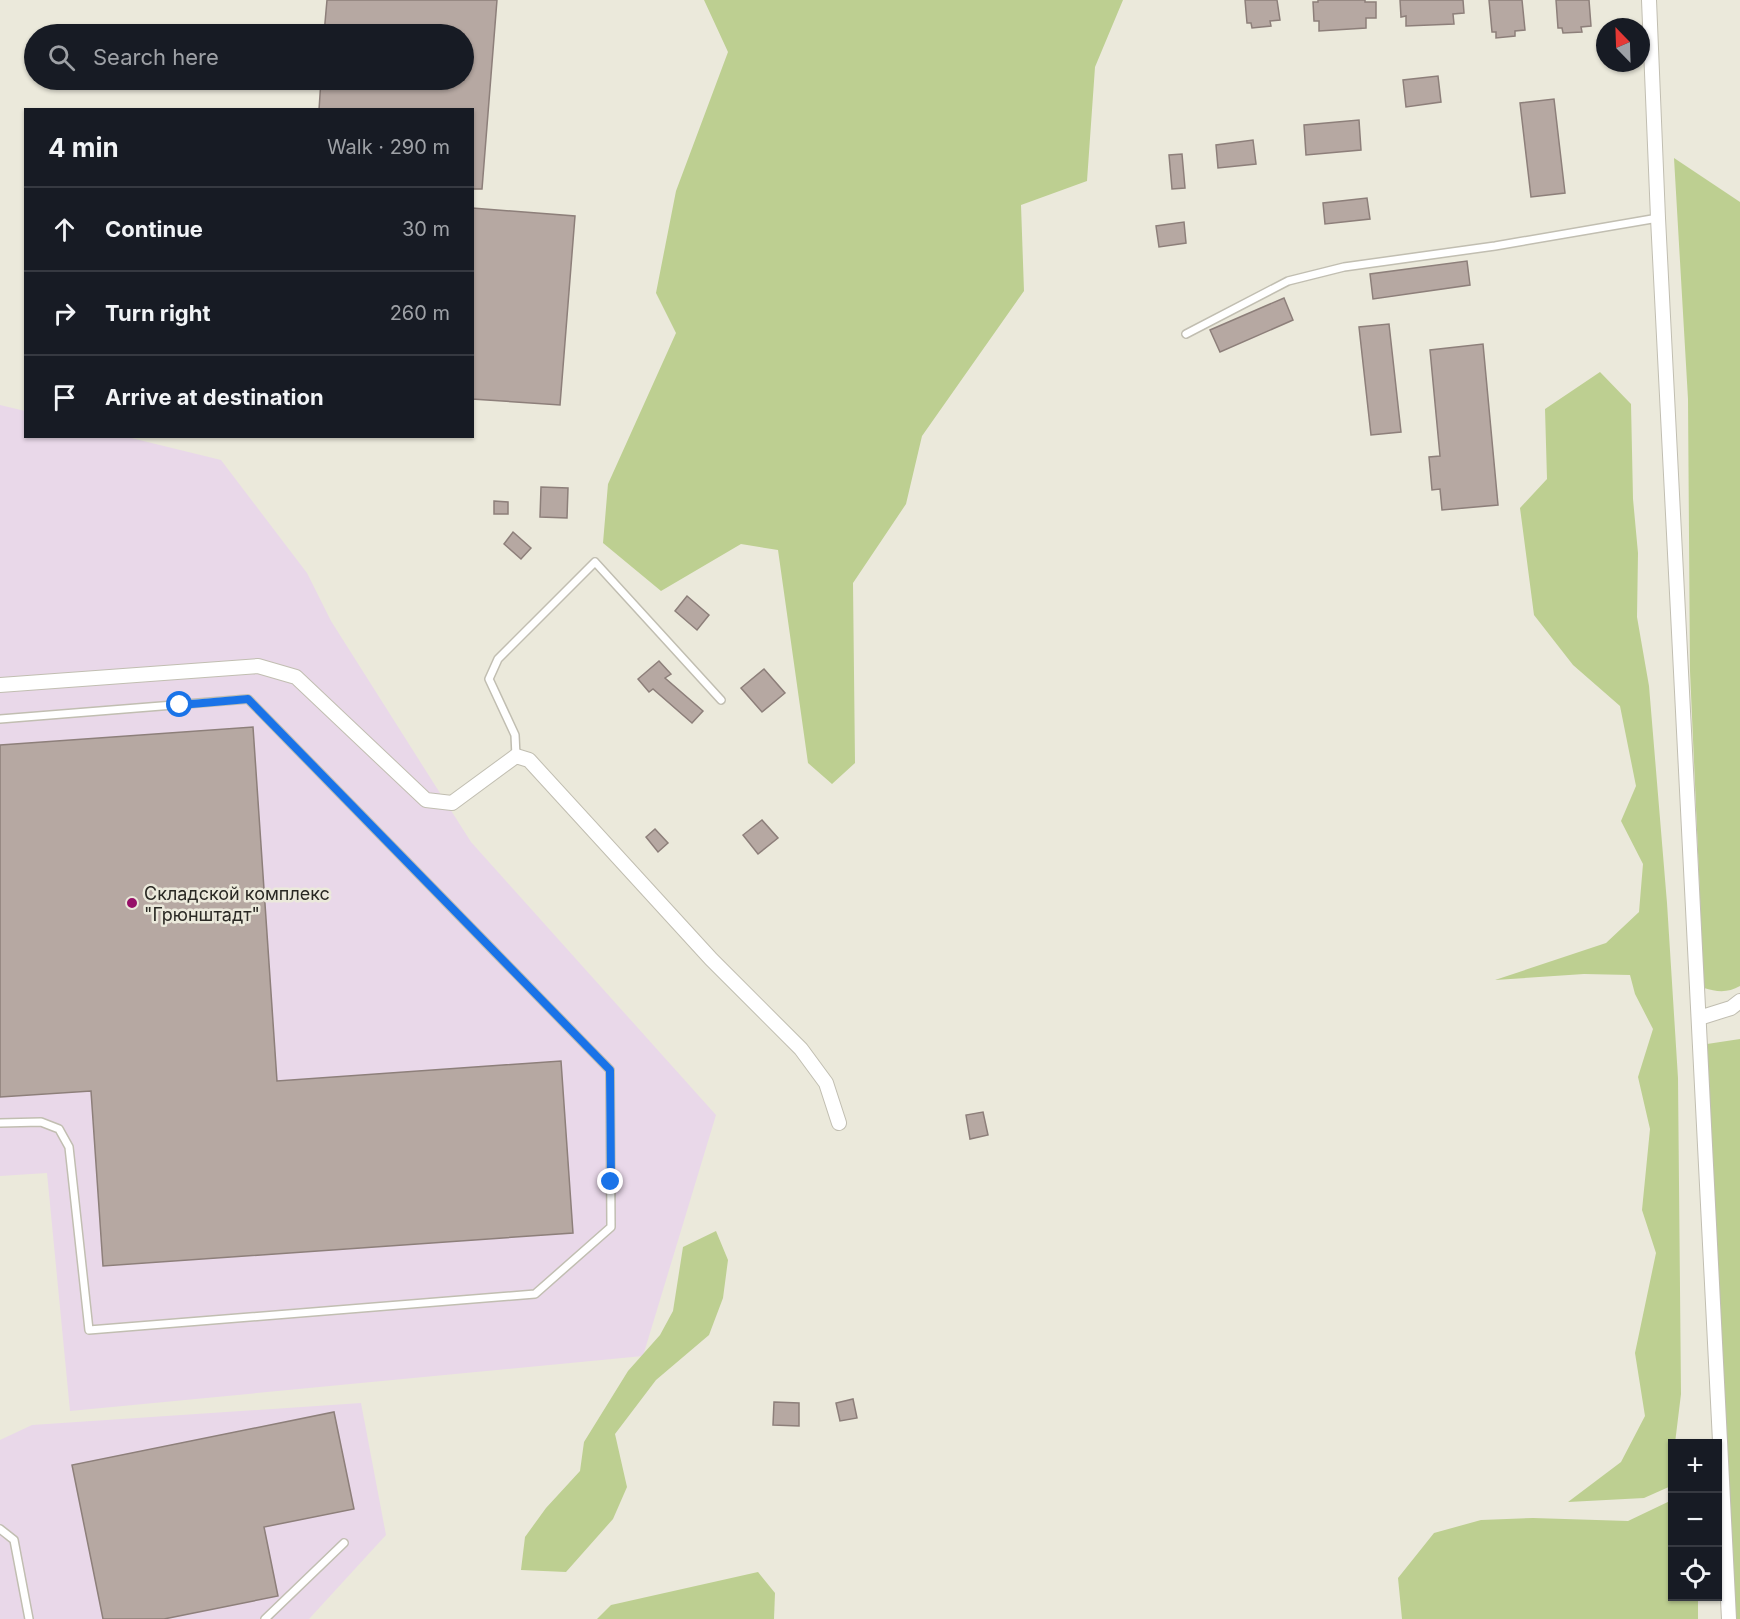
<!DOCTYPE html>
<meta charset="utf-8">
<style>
:root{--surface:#171b24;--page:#242831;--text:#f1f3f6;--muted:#9ea1a6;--line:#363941}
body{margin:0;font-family:Inter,sans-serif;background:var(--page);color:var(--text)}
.controls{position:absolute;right:18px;bottom:18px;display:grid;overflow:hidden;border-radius:0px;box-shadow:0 2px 4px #0004}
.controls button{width:54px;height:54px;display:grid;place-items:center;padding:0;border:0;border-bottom:2px solid var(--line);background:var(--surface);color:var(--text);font:30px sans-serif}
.compass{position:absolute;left:1596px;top:18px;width:54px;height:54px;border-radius:50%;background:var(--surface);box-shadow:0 2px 4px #0004;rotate:337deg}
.stop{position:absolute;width:18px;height:18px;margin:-14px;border:4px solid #1a73e8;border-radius:50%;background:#fff}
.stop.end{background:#1a73e8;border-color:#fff;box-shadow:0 2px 6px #0008}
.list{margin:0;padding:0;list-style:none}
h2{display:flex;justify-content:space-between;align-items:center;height:78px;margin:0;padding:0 24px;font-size:26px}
h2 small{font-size:20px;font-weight:400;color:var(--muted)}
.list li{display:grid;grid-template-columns:39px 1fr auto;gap:18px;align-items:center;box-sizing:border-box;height:84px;padding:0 24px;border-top:2px solid var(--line)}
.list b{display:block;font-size:22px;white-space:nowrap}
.list em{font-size:20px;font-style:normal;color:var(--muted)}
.icon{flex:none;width:33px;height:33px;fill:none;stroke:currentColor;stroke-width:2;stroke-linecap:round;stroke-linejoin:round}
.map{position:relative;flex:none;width:1740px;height:1619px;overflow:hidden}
.search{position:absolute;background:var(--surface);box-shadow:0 2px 4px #0004;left:24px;top:24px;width:450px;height:66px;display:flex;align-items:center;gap:15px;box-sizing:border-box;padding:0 21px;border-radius:33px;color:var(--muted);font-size:22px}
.panel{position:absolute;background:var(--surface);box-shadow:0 2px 4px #0004;left:24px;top:108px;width:450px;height:330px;border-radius:0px}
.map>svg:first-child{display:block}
.industrial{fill:#e9d8e9}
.green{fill:#bdcf91}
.building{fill:#b6a8a2;stroke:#8d7f7a;stroke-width:1.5}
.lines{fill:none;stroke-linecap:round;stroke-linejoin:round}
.lane-casing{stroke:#c1beb1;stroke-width:10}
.street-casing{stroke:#c1beb1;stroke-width:16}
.lane{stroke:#fff;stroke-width:7}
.street{stroke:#fff;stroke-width:14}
.route{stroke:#1a73e8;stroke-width:8}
.poi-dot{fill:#961068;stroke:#ebe9db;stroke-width:2}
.labels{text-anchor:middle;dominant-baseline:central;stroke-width:5;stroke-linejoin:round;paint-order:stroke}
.poi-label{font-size:18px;fill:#292823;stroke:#ebe9db;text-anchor:start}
</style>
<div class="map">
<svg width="1740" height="1619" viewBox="0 0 1740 1619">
<rect width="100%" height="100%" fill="#ebe9db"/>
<g class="industrial">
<path d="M0,405L25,411L26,436L127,437L221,460L307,573L331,621L471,842L716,1115L643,1356L70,1411L47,1173L0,1176Z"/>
<path d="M361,1403L386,1535L309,1619H0V1440L32,1425Z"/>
</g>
<g class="green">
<path d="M704,0H1123L1095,67L1087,181L1021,205L1024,291L922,436L906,504L853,583L855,763L832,784L808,763L778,550L741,544L661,591L603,543L608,484L676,333L656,293L676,191L728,52Z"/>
<path d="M1674,158L1740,202V986C1728,993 1717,992 1704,988L1690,671L1688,399Z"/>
<path d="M1600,372L1631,404L1633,499L1638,553L1637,617L1649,686L1667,903L1678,1078L1681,1394L1675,1443L1672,1444L1671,1486L1644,1498L1568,1502L1621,1462L1645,1416L1635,1353L1656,1253L1642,1210L1650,1129L1638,1077L1653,1029L1635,994L1630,975L1584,974L1495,980L1606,943L1639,912L1643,864L1621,821L1636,786L1620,706L1573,665L1534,615L1520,508L1547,479L1545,409Z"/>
<path d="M1740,1039V1619H1733L1707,1044Z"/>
<path d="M716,1231L728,1260L723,1298L709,1335L656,1380L615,1434L627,1487L613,1519L566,1572L521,1570L525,1537L546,1508L580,1471L584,1442L628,1371L660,1335L673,1311L683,1247Z"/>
<path d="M1672,1500V1596L1698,1597V1619H1402L1398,1578L1434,1533L1481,1520L1533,1518L1628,1521Z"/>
<path d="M758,1572L775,1593L774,1619H597L611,1605Z"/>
</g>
<g class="building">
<path d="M327,0H497L482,189H472V110H319L321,80H464V34H324Z"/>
<path d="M1245,0H1277L1280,20L1270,21L1271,26L1252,28L1251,23H1247Z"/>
<path d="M1318,0H1365V2H1376V18H1366V28L1319,31V21H1314L1313,2H1318Z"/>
<path d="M1400,0H1463L1464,13L1453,14L1454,24L1406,26V16L1401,17Z"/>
<path d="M1489,0H1522L1525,30L1515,31V36L1496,38V32H1492Z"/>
<path d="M1556,0H1589L1591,26L1581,27L1582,32L1563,33L1562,28H1558Z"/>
<path d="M1438,76L1441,102L1406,107L1403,80Z"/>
<path d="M1554,99L1565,193L1531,197L1520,103Z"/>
<path d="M1359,120L1361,150L1306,155L1304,125Z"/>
<path d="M1253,140L1256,164L1218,168L1216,145Z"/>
<path d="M1182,154L1185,188L1172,189L1169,155Z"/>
<path d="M1367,198L1370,219L1325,224L1323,203Z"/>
<path d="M472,208L575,216L560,405L472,399Z"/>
<path d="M1184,222L1186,243L1159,247L1156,226Z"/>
<path d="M1467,261L1470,285L1373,299L1370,274Z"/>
<path d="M1284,298L1293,320L1220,352L1210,330Z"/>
<path d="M1389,324L1401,432L1371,435L1359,327Z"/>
<path d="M1483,344L1498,505L1442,510L1440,489L1432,490L1429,457L1440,456L1430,350Z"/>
<path d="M541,487L568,488L567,518L540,517Z"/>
<path d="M494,501L508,502V514H494Z"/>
<path d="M513,532L531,548L521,559L504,544Z"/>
<path d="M687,596L709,615L697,630L675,611Z"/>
<path d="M659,661L671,674L665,678L703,711L692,723L653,689L649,692L638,679Z"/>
<path d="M764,669L785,693L762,712L741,688Z"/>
<path d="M253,727L277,1081L561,1061L573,1233L103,1266L91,1091L0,1097V745Z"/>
<path d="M762,820L778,838L758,854L743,835Z"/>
<path d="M655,829L668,843L658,852L646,837Z"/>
<path d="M983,1112L988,1135L970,1139L966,1115Z"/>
<path d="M853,1399L857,1418L840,1421L836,1403Z"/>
<path d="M774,1402L799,1403V1426L773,1425Z"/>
<path d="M334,1412L354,1509L264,1527L278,1596L164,1619H103L72,1465Z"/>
</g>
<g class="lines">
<g class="lane-casing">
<g id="lane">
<path d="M1186,334L1288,281L1344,267L1495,246L1658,218"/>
<path d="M0,719L248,699L610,1070L611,1227L535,1294L89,1330L69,1147L59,1129L41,1122L0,1123"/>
<path d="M516,756L515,735L489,679L498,659L595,562L721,700"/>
<path d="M0,1529L14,1540L29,1619"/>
<path d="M265,1619L344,1543"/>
</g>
</g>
<g class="street-casing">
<g id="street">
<path d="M1649,0L1658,218L1729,1619"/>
<path d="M0,685L258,666L296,677L426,800L452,803L516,756L529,760L711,959L801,1049L826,1083L839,1123"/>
<path d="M1699,1018L1731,1008L1740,1001"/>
</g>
</g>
<use href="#lane" class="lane"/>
<use href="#street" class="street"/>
</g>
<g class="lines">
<path class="route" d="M180,705L248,699L610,1070L611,1182"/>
</g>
<circle class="poi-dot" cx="132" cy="903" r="6"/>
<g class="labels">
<g class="poi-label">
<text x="144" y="893">Складской комплекс<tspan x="144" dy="21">"Грюнштадт"</tspan></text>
</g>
</g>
</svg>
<div class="controls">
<button>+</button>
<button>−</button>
<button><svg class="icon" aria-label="locate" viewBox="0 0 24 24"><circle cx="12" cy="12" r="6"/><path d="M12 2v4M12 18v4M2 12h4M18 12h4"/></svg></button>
</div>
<svg class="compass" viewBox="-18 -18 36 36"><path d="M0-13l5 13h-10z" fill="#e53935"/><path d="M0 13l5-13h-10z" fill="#9ea1a6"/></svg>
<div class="stop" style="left:180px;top:705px"></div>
<div class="stop end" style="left:611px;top:1182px"></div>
<div class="search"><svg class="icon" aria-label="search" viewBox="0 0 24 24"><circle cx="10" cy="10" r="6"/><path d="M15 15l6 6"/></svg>Search here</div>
<section class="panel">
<h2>4 min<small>Walk · 290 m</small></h2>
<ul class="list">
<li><svg class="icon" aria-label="ahead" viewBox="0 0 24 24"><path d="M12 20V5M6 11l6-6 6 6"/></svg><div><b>Continue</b></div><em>30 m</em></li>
<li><svg class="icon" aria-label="right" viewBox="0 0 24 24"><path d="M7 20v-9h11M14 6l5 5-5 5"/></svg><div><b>Turn right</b></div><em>260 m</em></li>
<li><svg class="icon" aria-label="arrive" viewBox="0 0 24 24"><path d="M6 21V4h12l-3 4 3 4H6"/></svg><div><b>Arrive at destination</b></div></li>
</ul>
</section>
</div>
